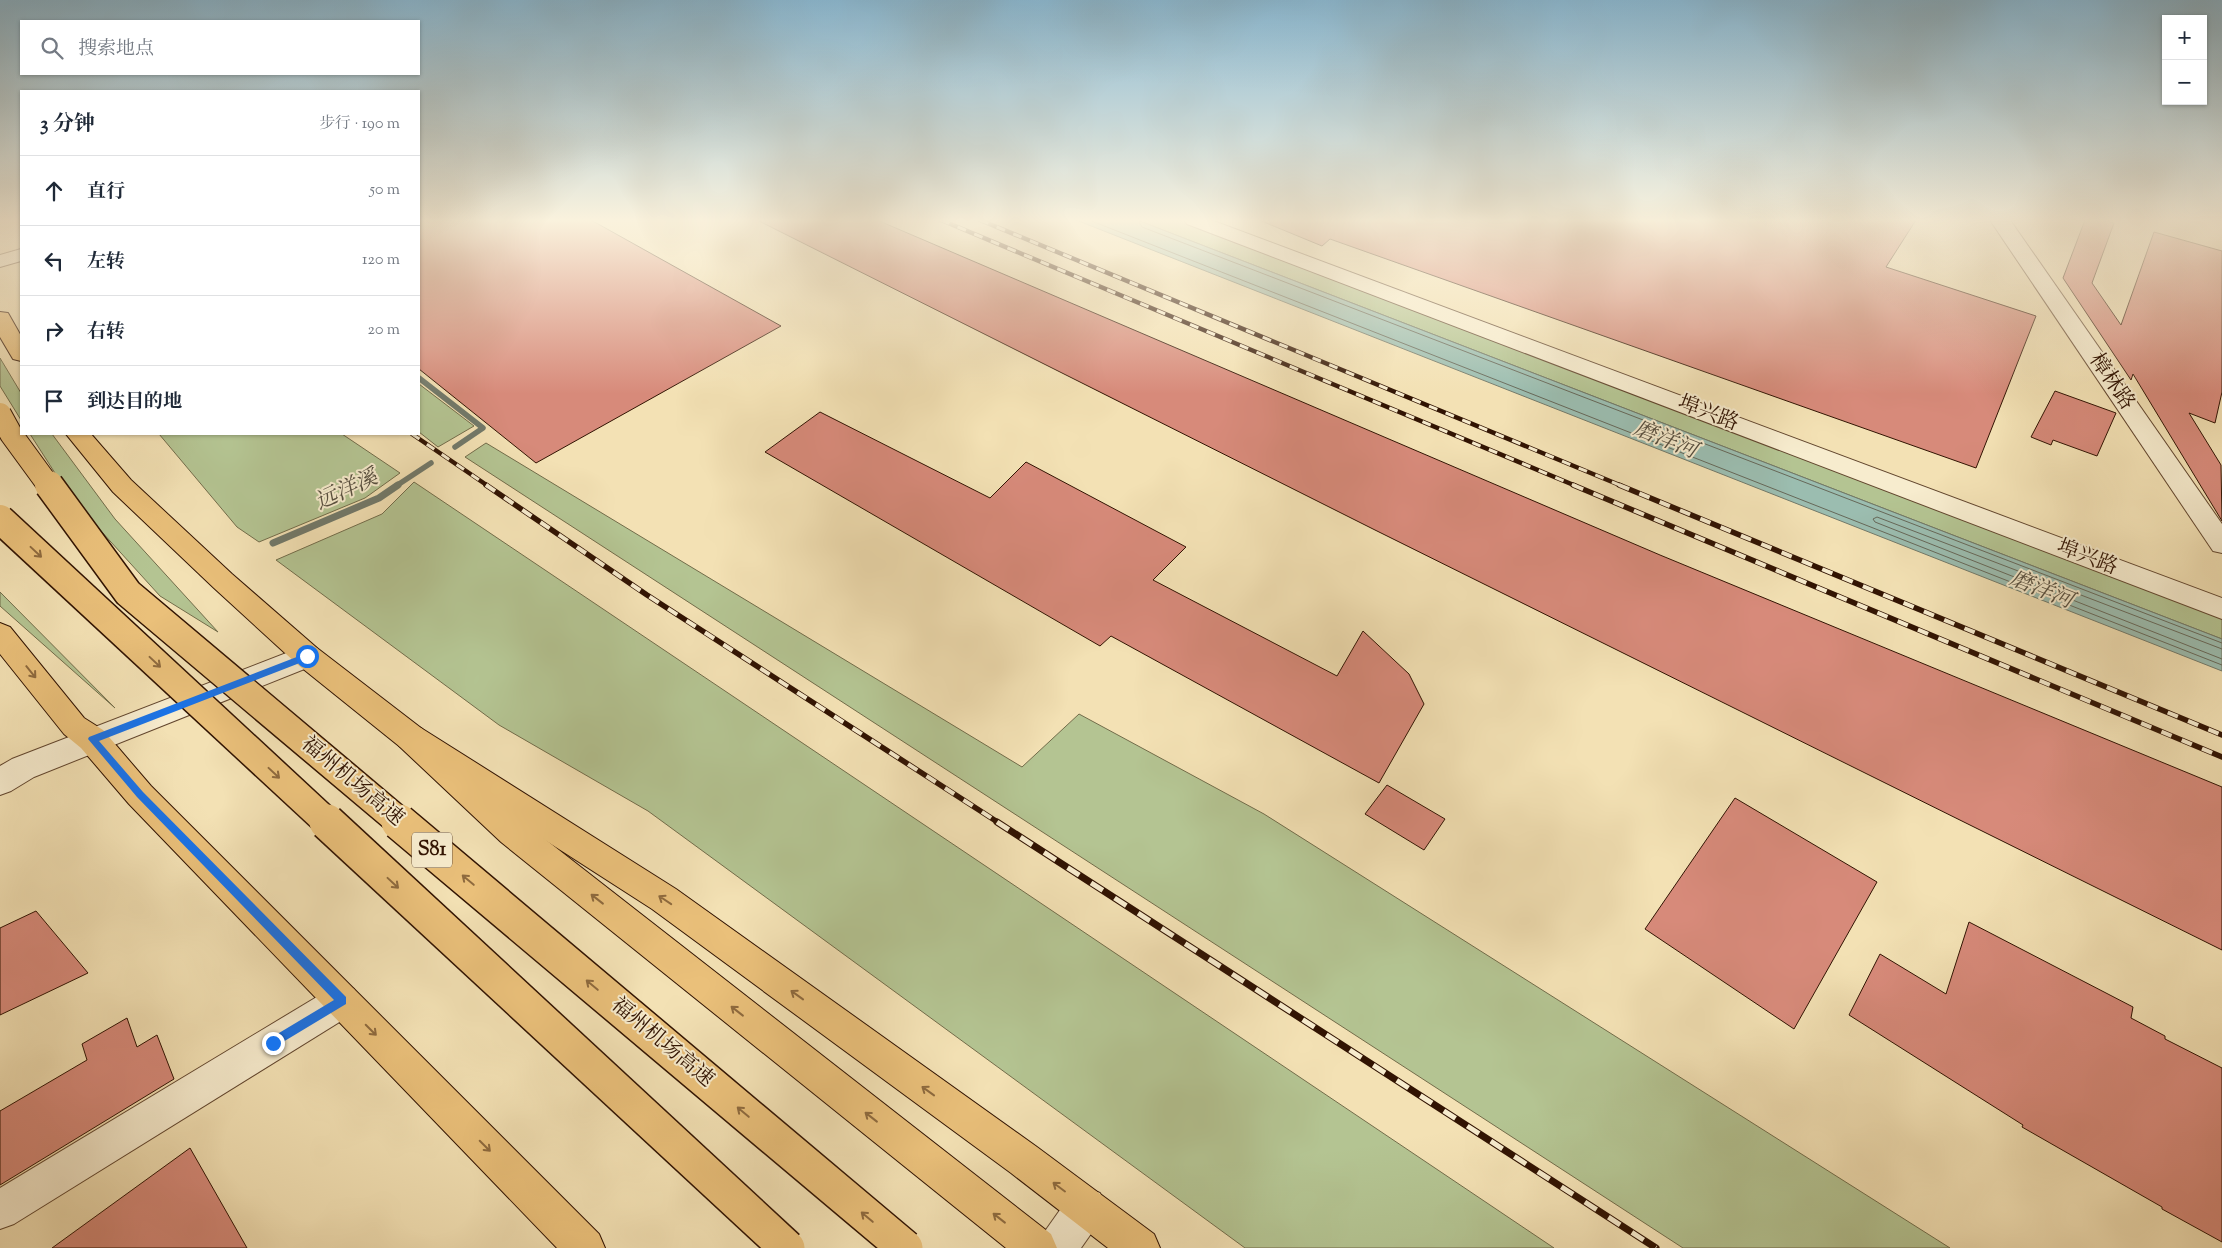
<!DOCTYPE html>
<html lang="zh">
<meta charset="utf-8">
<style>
:root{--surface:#fff;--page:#f2f2f3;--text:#1f2937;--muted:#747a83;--line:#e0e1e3}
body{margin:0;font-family:"Sorts Mill Goudy","Noto Serif SC",serif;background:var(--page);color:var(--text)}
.controls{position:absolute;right:15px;top:15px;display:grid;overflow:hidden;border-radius:0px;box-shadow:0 1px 4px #0004}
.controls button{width:45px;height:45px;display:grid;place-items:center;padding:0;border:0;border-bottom:1px solid var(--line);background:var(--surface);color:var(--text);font:25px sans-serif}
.stop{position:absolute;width:15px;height:15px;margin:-11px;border:4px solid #1a73e8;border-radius:50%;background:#fff}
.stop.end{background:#1a73e8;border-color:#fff;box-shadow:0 1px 5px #0008}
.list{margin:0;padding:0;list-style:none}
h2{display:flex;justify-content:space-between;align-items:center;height:65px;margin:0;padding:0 20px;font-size:21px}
h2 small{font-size:16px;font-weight:400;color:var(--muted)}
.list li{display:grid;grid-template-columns:32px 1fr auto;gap:15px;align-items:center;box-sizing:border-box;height:70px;padding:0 20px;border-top:1px solid var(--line)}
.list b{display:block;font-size:19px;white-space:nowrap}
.list em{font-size:16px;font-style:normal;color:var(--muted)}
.icon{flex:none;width:28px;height:28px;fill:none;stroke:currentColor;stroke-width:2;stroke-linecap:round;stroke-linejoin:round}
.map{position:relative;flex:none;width:2222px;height:1248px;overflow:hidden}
.search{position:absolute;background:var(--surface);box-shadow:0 1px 4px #0004;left:20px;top:20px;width:400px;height:55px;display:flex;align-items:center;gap:12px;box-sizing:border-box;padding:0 18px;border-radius:0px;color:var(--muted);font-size:19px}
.panel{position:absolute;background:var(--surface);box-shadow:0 1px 4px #0004;left:20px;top:90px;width:400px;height:345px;border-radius:0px}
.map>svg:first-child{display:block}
.green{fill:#b4c492;stroke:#726c4a}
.water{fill:#9bbdb0;stroke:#71796a}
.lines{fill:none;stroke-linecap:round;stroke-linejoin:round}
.shore{stroke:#666859;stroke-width:1}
.stream-far1{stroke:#71796a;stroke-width:5.5}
.stream{stroke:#71796a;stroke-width:7}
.building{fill:#d78a7a;stroke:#311302}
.minor-casing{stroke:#62462e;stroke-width:2}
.major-casing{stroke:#311302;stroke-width:2}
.highway-casing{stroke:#311302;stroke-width:2}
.minor{fill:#f7ecce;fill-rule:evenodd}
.major{fill:#eac07a;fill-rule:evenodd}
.highway{fill:#eac07a;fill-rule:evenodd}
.rail-far2-casing{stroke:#311302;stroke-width:4.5}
.rail-far1-casing{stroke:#311302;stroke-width:5.5}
.rail-casing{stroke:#311302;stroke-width:7}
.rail-far2{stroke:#f7ecce;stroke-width:3;stroke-dasharray:9;stroke-linecap:butt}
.rail-far1{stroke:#f7ecce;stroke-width:4;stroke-dasharray:11;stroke-linecap:butt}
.rail{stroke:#f7ecce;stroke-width:5;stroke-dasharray:14;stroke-linecap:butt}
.highway-bridge-far2-casing{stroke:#311302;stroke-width:24;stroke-linecap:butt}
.highway-bridge-far1-casing{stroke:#311302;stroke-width:31;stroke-linecap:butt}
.highway-bridge-casing{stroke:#311302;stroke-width:38;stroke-linecap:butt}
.highway-bridge-far2{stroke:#eac07a;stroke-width:22}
.highway-bridge-far1{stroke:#eac07a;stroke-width:28}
.highway-bridge{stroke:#eac07a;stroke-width:35}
.oneway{stroke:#8e6a3e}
.route{fill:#1a73e8}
.labels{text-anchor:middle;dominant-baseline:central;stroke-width:4;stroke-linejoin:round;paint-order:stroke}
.shield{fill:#f7ecce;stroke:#6c543f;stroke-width:1}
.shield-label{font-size:20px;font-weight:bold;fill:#311302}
.street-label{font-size:21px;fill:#311302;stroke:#f7ecce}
.water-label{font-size:22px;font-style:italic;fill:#564e3f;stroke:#f7ecce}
</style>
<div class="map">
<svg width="2222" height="1248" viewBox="0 0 2222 1248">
<rect width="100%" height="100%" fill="#f3e1b4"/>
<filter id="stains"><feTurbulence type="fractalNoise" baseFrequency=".004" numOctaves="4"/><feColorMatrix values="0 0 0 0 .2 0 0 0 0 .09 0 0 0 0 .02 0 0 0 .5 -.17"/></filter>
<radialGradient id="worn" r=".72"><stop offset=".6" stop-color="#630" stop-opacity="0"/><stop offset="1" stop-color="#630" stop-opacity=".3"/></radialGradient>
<g class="green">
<path d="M1137,220H1186L2222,614V639Z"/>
<path d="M0,358L21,393V420L0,386Z"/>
<path d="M419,384L474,426L438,447L419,432Z"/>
<path d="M30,434H52L115,519L218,632L160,596L71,498Z"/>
<path d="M159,434H342L400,473L365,498L259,542L237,527Z"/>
<path d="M486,443L1022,767L1079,714L1264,814L1950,1248H1683L465,457Z"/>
<path d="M414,482L1554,1248H1245L648,811L499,725L276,560L382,514Z"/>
<path d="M0,592L115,708L0,606Z"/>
</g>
<path class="water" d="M1076,220H1137L2222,639V671Z"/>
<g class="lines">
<g class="shore">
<path d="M1089,220L2222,665"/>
<path d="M1138,220L1142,227L2222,643"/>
<path d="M2222,649L1877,517L1873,519L1875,522L2222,659"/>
</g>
<g class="stream-far1">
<path d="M419,378L483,428L455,447"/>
<path d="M396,486L431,463"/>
</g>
<path class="stream" d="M273,543L379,498L398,485"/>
</g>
<g class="building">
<path d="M419,220H591L781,326L536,463L419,369Z"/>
<path d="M757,220H877L1660,555L2222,787V950L1375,530Z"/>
<path d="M1259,220H1916L1886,267L2036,316L1976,468L1330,239L1322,246Z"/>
<path d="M2085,220H2103L2114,223L2092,283L2121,325L2154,232L2222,251V392L2215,423L2189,413L2221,465L2222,521L2133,374L2131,380L2063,278Z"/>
<path d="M2055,391L2116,413L2097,456L2053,440L2051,445L2031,437Z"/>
<path d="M820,412L990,498L1026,462L1186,547L1153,580L1337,676L1363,631L1409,674L1424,704L1379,783L1111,636L1100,646L765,452Z"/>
<path d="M1387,785L1445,819L1424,850L1365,814Z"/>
<path d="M1735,798L1877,882L1794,1029L1645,929Z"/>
<path d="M36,911L88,973L0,1015V928Z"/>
<path d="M1969,922L2133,1007L2131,1018L2165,1036V1039L2222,1068V1242L2162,1209V1207L2022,1127L2023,1125L1849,1015L1880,954L1946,994Z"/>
<path d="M127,1018L137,1047L157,1035L174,1079L0,1185V1111L87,1060L82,1044Z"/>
<path d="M190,1148L247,1248H52Z"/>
</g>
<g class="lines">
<g class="minor-casing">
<g id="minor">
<path d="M1184,220H1211L2222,598V619L1187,224Z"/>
<path d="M1990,220H2010L2222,524V553L2213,551Z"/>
<path d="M21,249V261L0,267V255Z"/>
<path d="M307,645L317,648L321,656L317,664L34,777L11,791L0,795V766L12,759Z"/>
<path d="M342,984L354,989L359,1001L354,1013L14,1224L0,1229V1188L330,989Z"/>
<path d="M1086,1188L1100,1193L1105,1207L1100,1221L1081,1248H1037L1043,1234L1072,1193Z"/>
</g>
</g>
<g class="major-casing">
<g id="major">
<path d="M0,312L8,313L21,336V361L13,359L0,337Z"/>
<path d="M66,434H91L131,480L232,574L317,648L421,728L676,889L1037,1147L1154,1234L1160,1248H1108L1011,1173L652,909L399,746L297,664L214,588L113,492Z"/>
<path d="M0,623L10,627L84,718L103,730L151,786L599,1234L605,1248H557L129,804L81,748L64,734L0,654Z"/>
</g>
</g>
<g class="highway-casing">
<path id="highway" d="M410,725L421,728L523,822L1051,1234L1057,1248H1006L501,842L399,746L395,737L399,728Z"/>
</g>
<use href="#minor" class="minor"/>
<use href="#major" class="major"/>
<use href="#highway" class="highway"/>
<g class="rail-far2-casing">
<g id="rail-far2">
<path d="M941,220L1576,486"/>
<path d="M980,220L1622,486"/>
<path d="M412,434L488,486"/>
</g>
</g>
<g class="rail-far1-casing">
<g id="rail-far1">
<path d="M486,485L647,595L999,823"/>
<path d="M1573,485L2222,757"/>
<path d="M1619,485L2222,735"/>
</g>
</g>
<g class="rail-casing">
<path id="rail" d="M997,822L1656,1248"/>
</g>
<use href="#rail-far2" class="rail-far2"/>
<use href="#rail-far1" class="rail-far1"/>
<use href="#rail" class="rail"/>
<g class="highway-bridge-far2-casing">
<path id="highway-bridge-far2" d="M0,414L11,434L49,486"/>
</g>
<g class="highway-bridge-far1-casing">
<g id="highway-bridge-far1">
<path d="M49,485L128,593L401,823"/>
<path d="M0,519L328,823"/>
</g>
</g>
<g class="highway-bridge-casing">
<g id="highway-bridge">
<path d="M327,822L787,1248"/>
<path d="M399,822L905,1248"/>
</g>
</g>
<use href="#highway-bridge-far2" class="highway-bridge-far2"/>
<use href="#highway-bridge-far1" class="highway-bridge-far1"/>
<use href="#highway-bridge" class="highway-bridge"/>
</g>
<defs><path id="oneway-shaft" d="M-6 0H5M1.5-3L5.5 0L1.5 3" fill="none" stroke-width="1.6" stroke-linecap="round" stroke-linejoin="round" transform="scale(1.25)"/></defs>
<g class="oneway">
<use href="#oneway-shaft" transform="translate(36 552) rotate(43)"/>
<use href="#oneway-shaft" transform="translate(155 662) rotate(43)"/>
<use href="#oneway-shaft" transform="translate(31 672) rotate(51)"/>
<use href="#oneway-shaft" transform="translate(274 773) rotate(43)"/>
<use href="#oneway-shaft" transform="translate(468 880) rotate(-140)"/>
<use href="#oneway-shaft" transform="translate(393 883) rotate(43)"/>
<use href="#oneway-shaft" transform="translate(597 899) rotate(-142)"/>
<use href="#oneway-shaft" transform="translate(665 900) rotate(-146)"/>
<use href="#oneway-shaft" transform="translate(592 985) rotate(-140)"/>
<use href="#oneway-shaft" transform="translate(797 995) rotate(-144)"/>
<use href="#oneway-shaft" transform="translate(737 1011) rotate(-142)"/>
<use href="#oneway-shaft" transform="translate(371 1030) rotate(45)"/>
<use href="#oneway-shaft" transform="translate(928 1091) rotate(-144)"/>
<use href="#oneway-shaft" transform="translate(743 1112) rotate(-140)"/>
<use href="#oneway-shaft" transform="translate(871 1117) rotate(-142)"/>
<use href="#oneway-shaft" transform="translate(485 1146) rotate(45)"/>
<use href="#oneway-shaft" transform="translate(1059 1187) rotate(-143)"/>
<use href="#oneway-shaft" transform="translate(867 1217) rotate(-140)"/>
<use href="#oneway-shaft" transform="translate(999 1218) rotate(-142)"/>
</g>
<linearGradient id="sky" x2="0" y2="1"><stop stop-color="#89b8d2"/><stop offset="0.56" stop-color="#faf2dd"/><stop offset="1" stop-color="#faf2dd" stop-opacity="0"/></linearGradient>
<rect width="2222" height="394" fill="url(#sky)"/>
<path class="route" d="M307,653L310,654V659L99,741L143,792L346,997V1004L273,1048L268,1043L269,1039L334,1000L137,797L88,739L89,737Z"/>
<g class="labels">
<rect class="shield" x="412" y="832.5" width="40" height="35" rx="4"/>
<g class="shield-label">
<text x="432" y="850">S81</text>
</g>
<g class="street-label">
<text transform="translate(2111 382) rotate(56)">樟林路</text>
<text transform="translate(1708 414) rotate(21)">埠兴路</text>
<text transform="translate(2087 558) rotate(21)">埠兴路</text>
<text transform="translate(352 782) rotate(40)">福州机场高速</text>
<text transform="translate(662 1043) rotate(40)">福州机场高速</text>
</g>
<g class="water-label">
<text transform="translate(1665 441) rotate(22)">磨洋河</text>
<text transform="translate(347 491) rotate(-25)">远洋溪</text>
<text transform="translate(2041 591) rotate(22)">磨洋河</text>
</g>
</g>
<rect width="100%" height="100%" filter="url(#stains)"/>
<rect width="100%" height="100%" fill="url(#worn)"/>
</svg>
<div class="controls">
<button>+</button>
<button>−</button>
</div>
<div class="stop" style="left:307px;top:656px"></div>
<div class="stop end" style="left:273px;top:1043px"></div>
<div class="search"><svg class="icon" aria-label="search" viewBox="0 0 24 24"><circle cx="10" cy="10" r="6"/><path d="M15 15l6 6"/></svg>搜索地点</div>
<section class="panel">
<h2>3 分钟<small>步行 · 190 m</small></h2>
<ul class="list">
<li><svg class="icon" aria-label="ahead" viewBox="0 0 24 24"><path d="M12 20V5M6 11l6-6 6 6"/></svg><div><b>直行</b></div><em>50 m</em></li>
<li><svg class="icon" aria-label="left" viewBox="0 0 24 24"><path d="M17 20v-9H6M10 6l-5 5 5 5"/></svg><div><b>左转</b></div><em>120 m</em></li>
<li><svg class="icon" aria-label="right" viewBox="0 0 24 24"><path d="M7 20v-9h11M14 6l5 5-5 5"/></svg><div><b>右转</b></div><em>20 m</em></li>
<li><svg class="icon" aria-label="arrive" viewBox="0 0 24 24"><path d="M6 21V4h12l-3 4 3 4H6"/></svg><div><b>到达目的地</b></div></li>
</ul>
</section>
</div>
